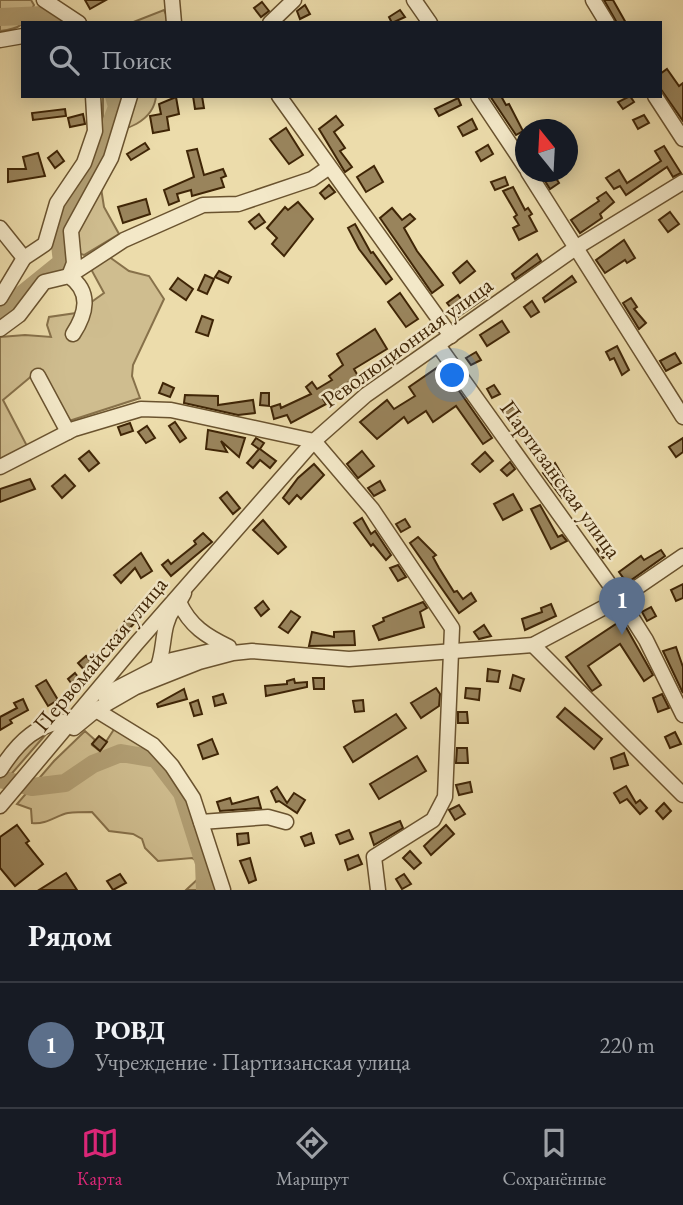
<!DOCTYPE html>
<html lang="ru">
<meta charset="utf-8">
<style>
:root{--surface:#171b24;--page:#242831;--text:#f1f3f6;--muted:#9ea1a6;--line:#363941;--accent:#db2777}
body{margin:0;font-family:"EB Garamond",serif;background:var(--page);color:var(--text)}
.compass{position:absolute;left:515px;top:119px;width:63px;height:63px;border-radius:50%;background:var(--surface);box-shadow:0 4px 18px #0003;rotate:342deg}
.you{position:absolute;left:453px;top:376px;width:24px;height:24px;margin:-18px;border:5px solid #fff;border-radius:50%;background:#1a73e8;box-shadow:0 0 0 10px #1a73e833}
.badge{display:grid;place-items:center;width:46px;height:46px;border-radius:50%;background:var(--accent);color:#fff;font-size:23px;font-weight:700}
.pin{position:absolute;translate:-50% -58px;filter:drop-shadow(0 2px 4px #0008)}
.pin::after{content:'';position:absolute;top:37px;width:24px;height:21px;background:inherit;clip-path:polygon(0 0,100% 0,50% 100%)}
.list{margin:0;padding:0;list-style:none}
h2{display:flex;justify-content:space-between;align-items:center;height:91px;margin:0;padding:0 28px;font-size:30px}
h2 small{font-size:23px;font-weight:400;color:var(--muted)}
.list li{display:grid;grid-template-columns:46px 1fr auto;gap:21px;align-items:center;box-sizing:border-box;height:126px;padding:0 28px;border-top:2px solid var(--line)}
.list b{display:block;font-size:26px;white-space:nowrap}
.list p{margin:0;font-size:23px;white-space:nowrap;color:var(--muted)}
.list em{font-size:23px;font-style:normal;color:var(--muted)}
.icon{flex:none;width:38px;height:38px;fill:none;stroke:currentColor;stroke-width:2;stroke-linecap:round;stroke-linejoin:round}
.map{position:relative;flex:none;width:683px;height:890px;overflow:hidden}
.search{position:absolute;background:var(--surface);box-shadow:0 4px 18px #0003;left:21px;right:21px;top:21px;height:77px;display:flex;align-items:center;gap:18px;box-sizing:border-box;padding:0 24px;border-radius:0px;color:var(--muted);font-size:26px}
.sheet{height:217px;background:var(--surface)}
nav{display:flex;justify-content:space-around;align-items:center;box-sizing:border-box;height:98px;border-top:2px solid var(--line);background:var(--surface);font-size:19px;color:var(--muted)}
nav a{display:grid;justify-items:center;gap:4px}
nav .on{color:var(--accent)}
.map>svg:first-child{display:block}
.green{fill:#cfbd8f;stroke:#87714a;stroke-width:2}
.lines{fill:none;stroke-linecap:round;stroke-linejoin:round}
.river{stroke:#b19e73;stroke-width:18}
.building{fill:#99845c;stroke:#3f2506;stroke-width:2}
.minor-casing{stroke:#6a532f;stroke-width:17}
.minor{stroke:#f3e8c8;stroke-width:14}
.labels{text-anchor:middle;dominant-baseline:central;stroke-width:5;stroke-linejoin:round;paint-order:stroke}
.street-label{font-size:23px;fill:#3f2506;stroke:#f3e8c8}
</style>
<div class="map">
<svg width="683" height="890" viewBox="0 0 683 890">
<rect width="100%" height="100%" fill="#ecdcab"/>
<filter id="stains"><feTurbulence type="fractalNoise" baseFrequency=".00286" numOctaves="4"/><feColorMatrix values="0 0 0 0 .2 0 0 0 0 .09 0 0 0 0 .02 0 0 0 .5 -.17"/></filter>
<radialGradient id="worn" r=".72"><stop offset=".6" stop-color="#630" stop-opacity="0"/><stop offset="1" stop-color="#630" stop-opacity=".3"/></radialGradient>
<g class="green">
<path d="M0,0H31L34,5C25,24 21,29 0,31Z"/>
<path d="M164,10L170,23H131Z"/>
<path d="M103,96H156C154,120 124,135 103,129Z"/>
<path d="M101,188L104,207L119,234L84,255L78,253L77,230Z"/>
<path d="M108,256L129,271L149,276L164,299L133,365L132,376L140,398L69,421L40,369L3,400L27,446L0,459V337L25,335L51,337L47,325L49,317L76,313L104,293L92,271L94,264Z"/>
<path d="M118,723L153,745L193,798L222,890H186L200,877L201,864L192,858L158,861L145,848L142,839L133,834L109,831L92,812C84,812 76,812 68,813C57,815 46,825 32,823L31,809L17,804L54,761L85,731L95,740L92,745L100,751Z"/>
<path d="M47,733L0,787C0,760 26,744 47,733Z"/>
</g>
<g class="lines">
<g class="river">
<path d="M0,17L44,15L55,23"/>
<path d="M0,312L62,262L58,228L92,174L117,107L114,96"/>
<path d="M0,779L32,787L65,783L93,764L121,753L156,759L182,793L204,863L205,890"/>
</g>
</g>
<g class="building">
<path d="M85,0H106L90,9Z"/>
<path d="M604,0H613L626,23H617Z"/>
<path d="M262,2L269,11L261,17L254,8Z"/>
<path d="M305,5L310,14L300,19L297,11Z"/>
<path d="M400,10L405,17L392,23L389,17Z"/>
<path d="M667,69L679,86L683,83V121L660,88V74Z"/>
<path d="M193,96H202L204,108L195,109Z"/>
<path d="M490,96H501L506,105L509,104L523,131L516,135Z"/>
<path d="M630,96L634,102L623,109L618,102Z"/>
<path d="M176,97L179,114L167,117L169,130L153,133L150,116L161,114L159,104Z"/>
<path d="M458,98L461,105L439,116L435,109Z"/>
<path d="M65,109L66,116L33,120L32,113Z"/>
<path d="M83,114L85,124L70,127L68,118Z"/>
<path d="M644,115L649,123L638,129L633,120Z"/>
<path d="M336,116L343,125L334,132L345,148L340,151L352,167L345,172L319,129Z"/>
<path d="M472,119L477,129L463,136L458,127Z"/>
<path d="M286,128L303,155L289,164L270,139Z"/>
<path d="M145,143L149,149L131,160L127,154Z"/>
<path d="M488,145L493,154L481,161L476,152Z"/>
<path d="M664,146L681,173L673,177L667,167L626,195L620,186L614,189L606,178L619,170L627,183L661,161L655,151Z"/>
<path d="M197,149L204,175L223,169L226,176L221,178L224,187L192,196L191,190L177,194L179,201L169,205L164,190L194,177L187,151Z"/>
<path d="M57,151L64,161L55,168L48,158Z"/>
<path d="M38,153L45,176L8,182V169H26L23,157Z"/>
<path d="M374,166L383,182L366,192L357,177Z"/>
<path d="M554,175L559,183L550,189L545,181Z"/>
<path d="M505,177L508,185L495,190L491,182Z"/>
<path d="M329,185L335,192L325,199L320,193Z"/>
<path d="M513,187L525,210L528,208L532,214L529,216L537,231L519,240L513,228L519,225L514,217L517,215L503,191Z"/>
<path d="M606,192L614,202L600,214L602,218L580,233L571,220L599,201L597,198Z"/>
<path d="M146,199L150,214L123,223L118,207Z"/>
<path d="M298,202L313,219L284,256L272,244L277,238L267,228L285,207L288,210Z"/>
<path d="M392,208L402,220L410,214L415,219L404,228L417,251L443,285L432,293L380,218Z"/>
<path d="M670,212L679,224L668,232L659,220Z"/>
<path d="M259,214L265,222L255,229L249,222Z"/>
<path d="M355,224L371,253L373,252L392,279L386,284L359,249L348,228Z"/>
<path d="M624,240L635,258L627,263L625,260L605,273L596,260Z"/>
<path d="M537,254L541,261L515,279L512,274Z"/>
<path d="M467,261L475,271L460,283L453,273Z"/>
<path d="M219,271L231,277L228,283L215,277Z"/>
<path d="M205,275L214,279L207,294L198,290Z"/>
<path d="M572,276L576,282L545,302L543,298Z"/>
<path d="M178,278L193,289L186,300L170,289Z"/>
<path d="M479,290L485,298L458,317L447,303L458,295L463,302Z"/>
<path d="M400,293L418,319L406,327L388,302Z"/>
<path d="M631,298L637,307L634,309L646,323L639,329L623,303Z"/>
<path d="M532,301L539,312L531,317L524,307Z"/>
<path d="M202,316L213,320L208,336L196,332Z"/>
<path d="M502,321L509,332L487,346L480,335Z"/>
<path d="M375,329L387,349L354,369L358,376L323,399L326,404L291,423L287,415L274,419L271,407L280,404L281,408L311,394L306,387L312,382L317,389L332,380L329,376L343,365L337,354Z"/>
<path d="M617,346L629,370L622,375L614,358L610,360L606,352Z"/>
<path d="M476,352L481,360L471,365L466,358Z"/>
<path d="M675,353L681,363L666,371L660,361Z"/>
<path d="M441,365L492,438L483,444L456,406L433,422L426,411L408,423L404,417L377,439L360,422L387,400L394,409L415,396L409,387Z"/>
<path d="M163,383L174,388L170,397L159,393Z"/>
<path d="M494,385L500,394L492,398L487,389Z"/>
<path d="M261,393H269V406L260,405Z"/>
<path d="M185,395L218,396V405L253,400L255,413L238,415L184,403Z"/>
<path d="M515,405L520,413L516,415L527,430L520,435L504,412Z"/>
<path d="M175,422L186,438L180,442L169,426Z"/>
<path d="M130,423L133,431L121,435L118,427Z"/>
<path d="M147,426L155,438L146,443L138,432Z"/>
<path d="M208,430L245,438L239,457L221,441L227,452L206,449Z"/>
<path d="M256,438L264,443L260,449L276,461L270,468L260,460L253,468L247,463L259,449L252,444Z"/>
<path d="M683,438V452L676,457L669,447Z"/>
<path d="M89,451L99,463L89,471L79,459Z"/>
<path d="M362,451L374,466L358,478L347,464Z"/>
<path d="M485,452L493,461L480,472L472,464Z"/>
<path d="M510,462L515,469L507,476L501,470Z"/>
<path d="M555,463L572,492L562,498L543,473Z"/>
<path d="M314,464L324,475L301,499L297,495L289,504L283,498L298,478Z"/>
<path d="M65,475L75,486L62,498L52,486Z"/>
<path d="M30,479L35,489L0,502V489Z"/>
<path d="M380,481L385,490L374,496L368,488Z"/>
<path d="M227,492L240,508L233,514L220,498Z"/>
<path d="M513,494L522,510L503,520L494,504Z"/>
<path d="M540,505L558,537L562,535L567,541L551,549L531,509Z"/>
<path d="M362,518L371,534L375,531L391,555L386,560L373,544L371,546L354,523Z"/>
<path d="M405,519L410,527L401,532L396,524Z"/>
<path d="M263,520L286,547L278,554L253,530Z"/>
<path d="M203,533L212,542L171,576L162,565L168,560L171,564L196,544L194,541Z"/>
<path d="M418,537L436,555L433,557L439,568L454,592L457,591L463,599L471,593L476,601L459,613L410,543Z"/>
<path d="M608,542L614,551L603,558L597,549Z"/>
<path d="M661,550L665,556L627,583L619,572L641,556L644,560Z"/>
<path d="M141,553L152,571L141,578L135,568L121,583L114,575Z"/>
<path d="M398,565L406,577L398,581L390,568Z"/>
<path d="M683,584V598L676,601L671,590Z"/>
<path d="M263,601L269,609L261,616L255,608Z"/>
<path d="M423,602L427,608L420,612L424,627L379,640L373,626L384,621L383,618Z"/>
<path d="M551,604L556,616L525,630L522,619L542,612L541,608Z"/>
<path d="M136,607L143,613L111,650L106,645Z"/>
<path d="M651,607L656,616L647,621L642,612Z"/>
<path d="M291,611L300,617L288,633L279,627Z"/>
<path d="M622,620L653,675L644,681L620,644L588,666L601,685L592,691L566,657Z"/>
<path d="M484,625L491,636L479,639L474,632Z"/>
<path d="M354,631L355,645L309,646L312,632L334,637V632Z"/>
<path d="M676,647L683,667V693L663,651Z"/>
<path d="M86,656L94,665L86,672L78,663Z"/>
<path d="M488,669L500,671L498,682L487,681Z"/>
<path d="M75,673L82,682L75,688L68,679Z"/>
<path d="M513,675L524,679L520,691L510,688Z"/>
<path d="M313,678H324V689H314Z"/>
<path d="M294,679L295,683L307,682V687L266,696L265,686L287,684V681Z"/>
<path d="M46,680L58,700L48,706L36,686Z"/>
<path d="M436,688L440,694L439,706L421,718L411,703Z"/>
<path d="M466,688L480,689L479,700L465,698Z"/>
<path d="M184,689L187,699L158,707L157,704Z"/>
<path d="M223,694L226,703L215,706L213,697Z"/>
<path d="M662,694L669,708L658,712L653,698Z"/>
<path d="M23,699L28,710L10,720L12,723L0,730V717L17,708L14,703Z"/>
<path d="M198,700L202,714L194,716L190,703Z"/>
<path d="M363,700L364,711L355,712L353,701Z"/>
<path d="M565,708L602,739L594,749L557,717Z"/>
<path d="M458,712H467L468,723H458Z"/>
<path d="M396,714L406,728L353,762L344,747Z"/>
<path d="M675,732L681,744L670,748L665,737Z"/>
<path d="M99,736L107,742L100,751L92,744Z"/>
<path d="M212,739L218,754L203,759L198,745Z"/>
<path d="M457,748H467L468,763H456Z"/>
<path d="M624,753L628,765L614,769L611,758Z"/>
<path d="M417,756L426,771L379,799L370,784Z"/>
<path d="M470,782L472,792L459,795L456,785Z"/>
<path d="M626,786L636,803L640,800L647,808L640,814L627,799L620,803L614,793Z"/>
<path d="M277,787L287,803L294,793L305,800L297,813L279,801L276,802L271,791Z"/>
<path d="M258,797L261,808L220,811L217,802L230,798L232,804Z"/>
<path d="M664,803L671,811L663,819L656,811Z"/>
<path d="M459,805L465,814L455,820L449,810Z"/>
<path d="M400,821L403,828L374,845L370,833Z"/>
<path d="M17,825L29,841L26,843L43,864L15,886L0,868V837Z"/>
<path d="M446,825L454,834L431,855L424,846Z"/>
<path d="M349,830L353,839L340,844L336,835Z"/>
<path d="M248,833L249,843L238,845L237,834Z"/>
<path d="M311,833L314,843L305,846L301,837Z"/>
<path d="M410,851L421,863L414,869L403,858Z"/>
<path d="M358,855L362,864L348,870L345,860Z"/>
<path d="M250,858L256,880L249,883L240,861Z"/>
<path d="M66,873L77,890H39Z"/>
<path d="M120,874L126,883L113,890L107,881Z"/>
<path d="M404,874L411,884L402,889L396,879Z"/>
</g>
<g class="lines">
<g class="minor-casing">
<g id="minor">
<path d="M44,0L79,23"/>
<path d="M172,0L174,23"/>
<path d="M414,0L430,23"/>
<path d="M593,0L607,23"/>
<path d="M270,23L294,0"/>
<path d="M0,40L23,36"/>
<path d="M130,96L111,158L71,231L74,263L69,276L124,240L203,205L238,204L312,179L328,168"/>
<path d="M279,96L451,336"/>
<path d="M478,96L526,168"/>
<path d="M655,96L683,139"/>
<path d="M528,172L683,417"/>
<path d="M0,228L24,258"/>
<path d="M0,298L24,258L45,244L57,203L84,163L95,131L93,96"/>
<path d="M0,329L19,315L44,282L69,276C92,292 86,314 73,334"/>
<path d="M438,345L620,599L646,640L683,715"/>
<path d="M38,376L68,432"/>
<path d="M0,467L74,429L141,409L171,410L314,441L372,509L452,628L445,797L433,820L374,857L378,890"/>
<path d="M184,593L179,602C190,626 206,636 229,647"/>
<path d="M533,645L683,795"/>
<path d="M156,671C166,652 160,627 174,608"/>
<path d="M104,695L172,660L224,648"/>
<path d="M96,710L153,745L172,766L193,798L223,890"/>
<path d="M74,728L96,710L136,687L199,662L233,653L252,651L349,659L533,645L620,599L683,556"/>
<path d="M0,770C18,742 38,721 73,721L77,717"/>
<path d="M0,806L136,644L314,441L366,395L577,247L683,182"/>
<path d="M201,822L268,817L286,822"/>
</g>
</g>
<use href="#minor" class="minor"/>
</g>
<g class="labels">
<g class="street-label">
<text transform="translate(407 342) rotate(-36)">Революционная улица</text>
<text transform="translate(561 479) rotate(54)">Партизанская улица</text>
<text transform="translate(100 654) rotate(-50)">Первомайская улица</text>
</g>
</g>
<rect width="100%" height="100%" filter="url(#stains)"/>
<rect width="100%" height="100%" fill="url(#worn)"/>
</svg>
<svg class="compass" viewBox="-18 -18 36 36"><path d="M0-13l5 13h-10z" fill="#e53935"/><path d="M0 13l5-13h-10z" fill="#9ea1a6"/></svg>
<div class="you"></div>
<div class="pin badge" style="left:622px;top:635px;background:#5c6f8a">1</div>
<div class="search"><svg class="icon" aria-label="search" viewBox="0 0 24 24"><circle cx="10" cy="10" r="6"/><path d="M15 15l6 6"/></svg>Поиск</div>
</div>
<section class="sheet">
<h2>Рядом<small></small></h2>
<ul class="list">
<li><span class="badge" style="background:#5c6f8a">1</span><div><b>РОВД</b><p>Учреждение · Партизанская улица</p></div><em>220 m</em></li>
</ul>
</section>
<nav>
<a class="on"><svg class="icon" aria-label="map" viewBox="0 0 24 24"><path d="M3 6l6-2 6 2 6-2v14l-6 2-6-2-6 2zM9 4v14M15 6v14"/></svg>Карта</a>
<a><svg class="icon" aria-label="directions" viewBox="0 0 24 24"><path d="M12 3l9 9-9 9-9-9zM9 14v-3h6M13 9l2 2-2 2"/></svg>Маршрут</a>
<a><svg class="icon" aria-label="saved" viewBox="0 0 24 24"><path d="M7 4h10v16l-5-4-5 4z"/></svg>Сохранённые</a>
</nav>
